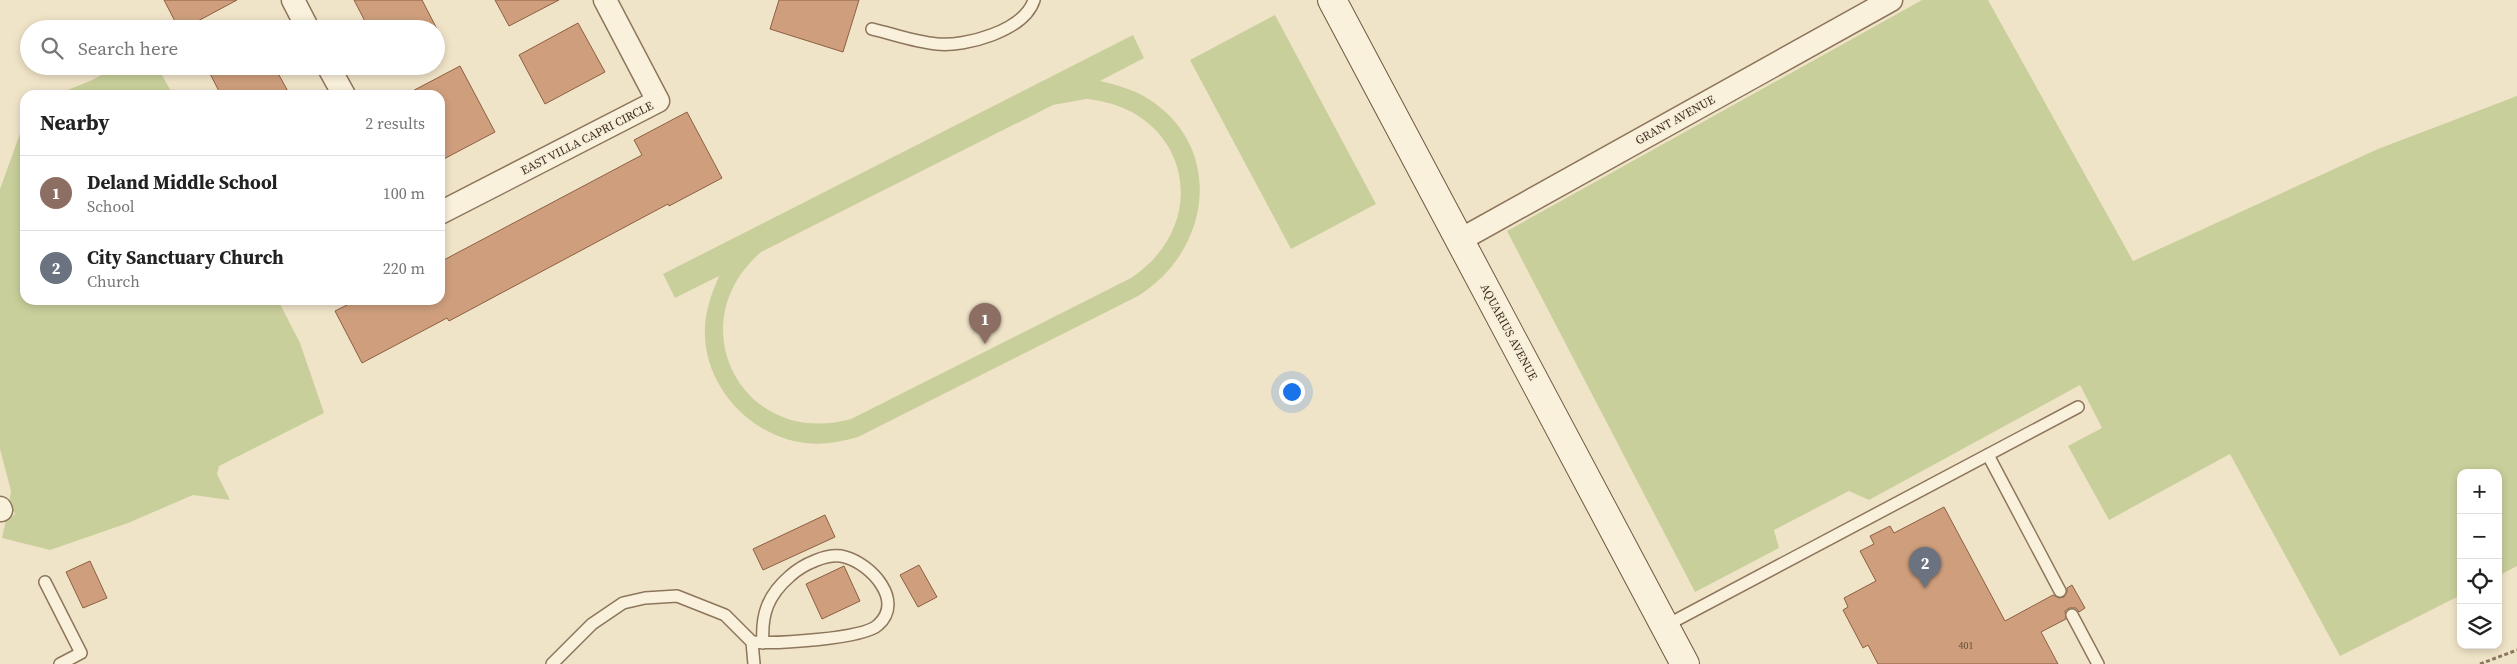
<!DOCTYPE html>
<meta charset="utf-8">
<style>
:root{--surface:#fff;--page:#f2f2f2;--text:#222;--muted:#767676;--line:#e0e0e0;--accent:#111827}
body{margin:0;font-family:"Source Serif 4",serif;background:var(--page);color:var(--text)}
.controls{position:absolute;right:15px;bottom:15px;display:grid;overflow:hidden;border-radius:10px;box-shadow:0 2px 8px #0003}
.controls button{width:45px;height:45px;display:grid;place-items:center;padding:0;border:0;border-bottom:1px solid var(--line);background:var(--surface);color:var(--text);font:25px sans-serif}
.you{position:absolute;left:1291px;top:391px;width:18px;height:18px;margin:-12px;border:4px solid #fff;border-radius:50%;background:#1a73e8;box-shadow:0 0 0 8px #1a73e833}
.badge{display:grid;place-items:center;width:32px;height:32px;border-radius:50%;background:var(--accent);color:#fff;font-size:16px;font-weight:700}
.pin{position:absolute;translate:-50% -41px;filter:drop-shadow(0 1px 2px #0008)}
.pin::after{content:'';position:absolute;top:26px;width:18px;height:15px;background:inherit;clip-path:polygon(0 0,100% 0,50% 100%)}
.list{margin:0;padding:0;list-style:none}
h2{display:flex;justify-content:space-between;align-items:center;height:65px;margin:0;padding:0 20px;font-size:21px}
h2 small{font-size:16px;font-weight:400;color:var(--muted)}
.list li{display:grid;grid-template-columns:32px 1fr auto;gap:15px;align-items:center;box-sizing:border-box;height:75px;padding:0 20px;border-top:1px solid var(--line)}
.list b{display:block;font-size:19px;white-space:nowrap}
.list p{margin:0;font-size:16px;white-space:nowrap;color:var(--muted)}
.list em{font-size:16px;font-style:normal;color:var(--muted)}
.icon{flex:none;width:28px;height:28px;fill:none;stroke:currentColor;stroke-width:2;stroke-linecap:round;stroke-linejoin:round}
.map{position:relative;flex:none;width:2517px;height:664px;overflow:hidden}
.search{position:absolute;background:var(--surface);box-shadow:0 2px 8px #0003;left:20px;top:20px;width:425px;height:55px;display:flex;align-items:center;gap:12px;box-sizing:border-box;padding:0 18px;border-radius:28px;color:var(--muted);font-size:19px}
.panel{position:absolute;background:var(--surface);box-shadow:0 2px 8px #0003;left:20px;top:90px;width:425px;height:215px;border-radius:15px}
.map>svg:first-child{display:block}
.green{fill:#c9cf9b;fill-rule:evenodd}
.building{fill:#cf9f7d;stroke:#8d5f41}
.lines{fill:none;stroke-linecap:round;stroke-linejoin:round}
.lane-casing{stroke:#8d765c;stroke-width:14}
.street-casing{stroke:#8d765c;stroke-width:25}
.secondary-casing{stroke:#6f573f;stroke-width:30}
.path{stroke:#8d765c;stroke-width:3;stroke-dasharray:4 2.5;stroke-linecap:butt}
.lane{stroke:#faf1dc;stroke-width:11}
.street{stroke:#faf1dc;stroke-width:22}
.secondary{stroke:#faf1dc;stroke-width:28}
.labels{text-anchor:middle;dominant-baseline:central;stroke-width:4;stroke-linejoin:round;paint-order:stroke}
.number-label{font-size:10px;fill:#624a37}
.street-label{font-size:12px;fill:#3d2e20;stroke:#f7eed8}
</style>
<div class="map">
<svg width="2517" height="664" viewBox="0 0 2517 664">
<rect width="100%" height="100%" fill="#f0e4c8"/>
<g class="green">
<path d="M1922,0H1988L2133,261L2378,149L2517,96V566L2498,576V473H2461V595L2340,656L2230,454L2109,520L2068,446L2102,428L2080,385L1869,500L1849,491L1774,530L1779,548L1695,592L1507,231Z"/>
<path d="M1275,15L1376,204L1291,249L1190,60Z"/>
<path d="M1133,35L1144,58L1100,81C1117,85 1132,89 1147,98C1225,146 1212,250 1138,296L858,437C840,442 823,445 805,443C749,436 702,384 705,327C706,308 712,293 719,276L675,298L663,274ZM1086,99C1188,108 1215,222 1131,278L851,419C744,449 677,325 761,252L1053,105Z"/>
<path d="M119,66H157L173,95H55L90,81Z"/>
<path d="M25,126V300H278L300,343L324,413L219,466L217,474L230,500L193,495L128,523L50,550L2,538L6,520L15,514L9,503L11,491L0,449V189L21,131Z"/>
</g>
<g class="building">
<path d="M164,0H237L183,29H179Z"/>
<path d="M354,0H422L437,29H369Z"/>
<path d="M495,0H559L509,26Z"/>
<path d="M779,0H859L843,52L770,29Z"/>
<path d="M578,23L605,72L545,104L519,55Z"/>
<path d="M206,66H274L290,95H221Z"/>
<path d="M460,66L495,132L440,161V95H405Z"/>
<path d="M687,112L722,178L669,206L668,204L449,321L447,318L362,363L335,311L357,300H440V262L642,155L634,140Z"/>
<path d="M1944,507L2005,621L2053,595L2059,598L2064,597L2067,592V588L2072,585L2085,608L2079,612L2076,608H2069L2065,611L2066,619L2041,632L2058,664H1878L1868,645L1863,648L1843,610L1848,607L1844,598L1876,581L1860,551L1874,544L1870,536L1890,526L1894,533Z"/>
<path d="M825,515L835,537L763,570L753,549Z"/>
<path d="M90,561L107,598L83,608L66,572Z"/>
<path d="M919,565L937,597L918,607L900,575Z"/>
<path d="M844,566L860,601L822,619L806,584Z"/>
</g>
<g class="lines">
<g class="lane-casing">
<g id="lane">
<path d="M872,29C893,34 915,42 937,44C965,47 1024,31 1034,0"/>
<path d="M1988,455L2060,591"/>
<path d="M45,582L81,653L60,664"/>
<path d="M2072,615L2098,664"/>
<path d="M1665,626L2078,407"/>
<path d="M752,642C775,644 863,639 878,625C905,601 871,564 845,557C828,552 802,565 790,576C768,595 761,614 763,643"/>
<path d="M552,664L592,624L623,603L645,598L677,596L725,615L752,642L754,664"/>
</g>
</g>
<g class="street-casing">
<g id="street">
<path d="M293,0L308,29"/>
<path d="M328,66L344,95"/>
<path d="M440,213L658,101L605,0"/>
<path d="M1460,240L1891,0"/>
<path d="M0,508L1,510"/>
</g>
</g>
<g class="secondary-casing">
<path id="secondary" d="M1332,0L1685,664"/>
</g>
<path class="path" d="M2480,664L2517,650"/>
<use href="#lane" class="lane"/>
<use href="#street" class="street"/>
<use href="#secondary" class="secondary"/>
</g>
<g class="labels">
<g class="number-label">
<text x="1966" y="645">401</text>
</g>
<g class="street-label">
<text transform="translate(1675 120) rotate(-29)">GRANT AVENUE</text>
<text transform="translate(587 138) rotate(-27)">EAST VILLA CAPRI CIRCLE</text>
<text transform="translate(1509 332) rotate(62)">AQUARIUS AVENUE</text>
</g>
</g>
</svg>
<div class="controls">
<button>+</button>
<button>−</button>
<button><svg class="icon" aria-label="locate" viewBox="0 0 24 24"><circle cx="12" cy="12" r="6"/><path d="M12 2v4M12 18v4M2 12h4M18 12h4"/></svg></button>
<button><svg class="icon" aria-label="layers" viewBox="0 0 24 24"><path d="M12 4l9 5-9 5-9-5zM3 14l9 5 9-5"/></svg></button>
</div>
<div class="you"></div>
<div class="pin badge" style="left:985px;top:344px;background:#8d6e63">1</div>
<div class="pin badge" style="left:1925px;top:588px;background:#6b7280">2</div>
<div class="search"><svg class="icon" aria-label="search" viewBox="0 0 24 24"><circle cx="10" cy="10" r="6"/><path d="M15 15l6 6"/></svg>Search here</div>
<section class="panel">
<h2>Nearby<small>2 results</small></h2>
<ul class="list">
<li><span class="badge" style="background:#8d6e63">1</span><div><b>Deland Middle School</b><p>School</p></div><em>100 m</em></li>
<li><span class="badge" style="background:#6b7280">2</span><div><b>City Sanctuary Church</b><p>Church</p></div><em>220 m</em></li>
</ul>
</section>
</div>
